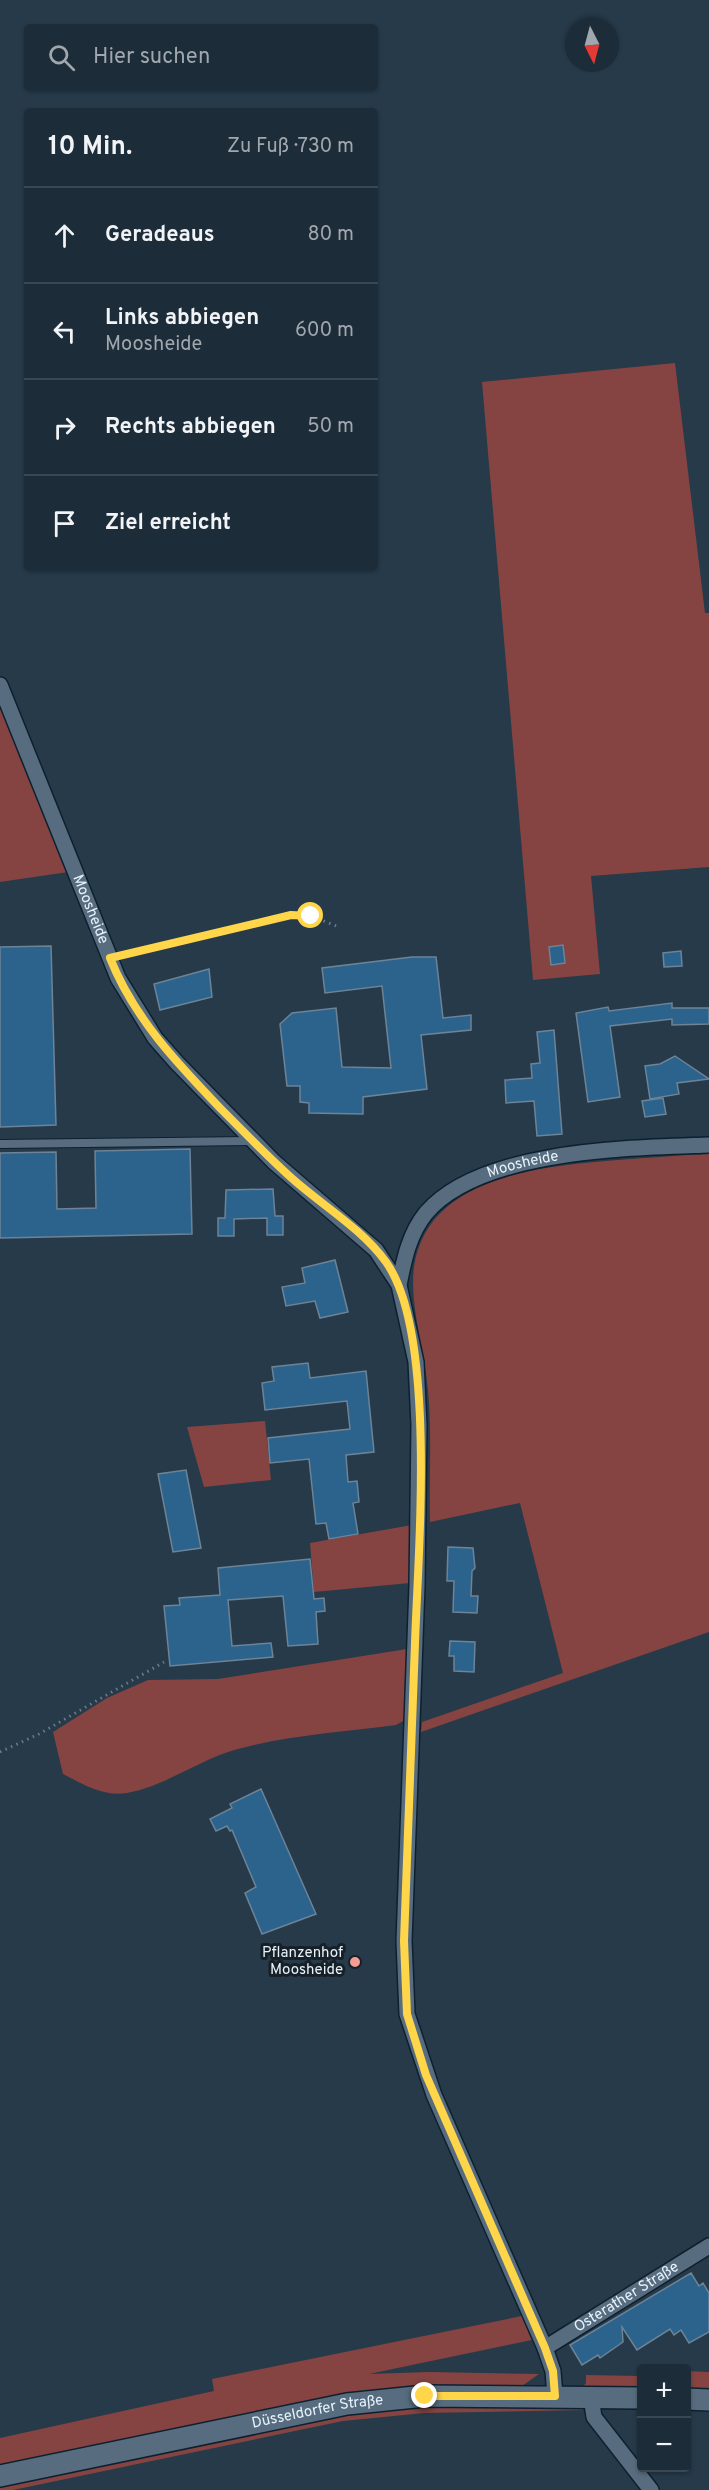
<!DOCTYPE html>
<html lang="de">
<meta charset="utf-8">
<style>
:root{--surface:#1c2c38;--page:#253440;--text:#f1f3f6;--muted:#a0a7ae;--line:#3a4853}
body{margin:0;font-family:Overpass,sans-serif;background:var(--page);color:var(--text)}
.controls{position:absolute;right:18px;bottom:18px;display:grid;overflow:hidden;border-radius:6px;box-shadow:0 2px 4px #0004}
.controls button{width:54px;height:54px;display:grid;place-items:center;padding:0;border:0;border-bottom:2px solid var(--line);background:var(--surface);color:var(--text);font:30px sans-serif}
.compass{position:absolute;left:565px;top:18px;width:54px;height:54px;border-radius:50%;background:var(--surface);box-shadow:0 2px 4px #0004;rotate:174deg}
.stop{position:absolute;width:18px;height:18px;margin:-14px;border:4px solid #ffd54a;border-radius:50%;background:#fff}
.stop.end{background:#ffd54a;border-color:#fff;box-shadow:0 2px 6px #0008}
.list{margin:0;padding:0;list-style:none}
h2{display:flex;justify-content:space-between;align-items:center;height:78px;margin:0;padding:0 24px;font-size:26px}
h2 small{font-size:20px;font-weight:400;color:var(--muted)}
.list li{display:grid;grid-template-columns:39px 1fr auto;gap:18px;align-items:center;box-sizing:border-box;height:96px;padding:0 24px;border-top:2px solid var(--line)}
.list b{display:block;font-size:22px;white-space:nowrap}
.list p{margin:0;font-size:20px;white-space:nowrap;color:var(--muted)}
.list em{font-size:20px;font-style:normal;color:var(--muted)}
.icon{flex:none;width:33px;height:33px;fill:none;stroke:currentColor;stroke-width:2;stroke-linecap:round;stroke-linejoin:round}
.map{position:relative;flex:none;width:709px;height:2490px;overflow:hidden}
.search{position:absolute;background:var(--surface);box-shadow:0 2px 4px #0004;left:24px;top:24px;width:354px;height:66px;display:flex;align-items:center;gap:15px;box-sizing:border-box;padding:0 21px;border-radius:6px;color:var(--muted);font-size:22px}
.panel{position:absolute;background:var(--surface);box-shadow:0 2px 4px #0004;left:24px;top:108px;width:354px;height:462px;border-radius:6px}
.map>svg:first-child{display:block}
.green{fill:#854441}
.building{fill:#2b638d;stroke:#6d8396;stroke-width:1.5}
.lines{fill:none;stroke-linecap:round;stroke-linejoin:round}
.service-casing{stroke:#0d2030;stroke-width:10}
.minor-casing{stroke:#0d2030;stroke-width:18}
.secondary-casing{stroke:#0d2030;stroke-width:24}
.path{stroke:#6b7c8a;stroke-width:3;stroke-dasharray:1.5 4.5;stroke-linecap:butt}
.service{stroke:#576d7f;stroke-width:8}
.minor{stroke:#576d7f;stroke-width:15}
.secondary{stroke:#576d7f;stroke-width:21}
.route{stroke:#ffd54a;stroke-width:8}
.poi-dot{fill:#f59c95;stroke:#172027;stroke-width:2}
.labels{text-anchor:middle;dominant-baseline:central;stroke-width:6;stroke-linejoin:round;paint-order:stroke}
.street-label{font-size:15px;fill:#e6f2fc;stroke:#172027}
.poi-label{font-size:15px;fill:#e6f2fc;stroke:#172027;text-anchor:end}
</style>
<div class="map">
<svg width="709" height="2490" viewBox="0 0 709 2490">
<rect width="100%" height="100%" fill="#263a4a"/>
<g class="green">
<path d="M675,363L705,613H709V867L591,876L600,974L533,980L482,382Z"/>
<path d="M0,701L68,872L0,882Z"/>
<path d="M709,1154V1632L421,1732L422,1722L563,1673L520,1503L430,1522C429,1478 432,1433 428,1390C425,1351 409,1305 414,1267C427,1175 545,1166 618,1160C648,1158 679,1155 709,1154Z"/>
<path d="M265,1421L271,1480L204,1487L187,1427Z"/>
<path d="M412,1525L410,1583L314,1592L310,1543Z"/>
<path d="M407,1649L405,1720L396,1725C344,1732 289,1735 238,1749C200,1759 166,1786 127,1793C103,1797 83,1784 63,1774L53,1732L107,1698L148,1680L218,1679Z"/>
<path d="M522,2316L532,2340L369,2374L429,2372L539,2374L522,2386H442L368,2392L310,2400L0,2467V2438L214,2391L212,2379Z"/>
<path d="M686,2371L709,2372V2391L687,2390Z"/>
<path d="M586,2375L641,2376V2389L582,2388L586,2383Z"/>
<path d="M425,2406H576L584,2410L424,2413L343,2421L13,2490H0V2486L291,2423Z"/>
</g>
<g class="building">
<path d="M563,945L565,963L551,965L549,947Z"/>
<path d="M51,946L56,1125L0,1127V947Z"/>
<path d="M681,951L682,966L664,967L663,953Z"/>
<path d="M412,957H436L443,1018L471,1015V1030L421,1035L427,1089L363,1097V1114L309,1113V1103L300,1102V1086H287L280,1024L292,1013L336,1008L342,1067L391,1068L382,986L325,993L322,968Z"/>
<path d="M209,969L212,997L160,1010L154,984Z"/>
<path d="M672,1003V1008H709V1024L672,1025V1019L610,1026L620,1097L588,1102L576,1013L608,1007L609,1011Z"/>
<path d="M554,1030L562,1134L537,1136L534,1101L506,1103L505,1080L532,1078L531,1064L540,1063L537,1032Z"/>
<path d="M675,1056L709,1079L677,1083L679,1094L650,1099L645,1066L660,1064Z"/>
<path d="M663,1098L666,1114L645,1117L642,1101Z"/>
<path d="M190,1149L192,1234L0,1238V1153L56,1152L57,1209L96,1208L95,1151Z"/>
<path d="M273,1189L275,1216H283V1235H267V1218L234,1219V1236H218V1218H225L226,1190Z"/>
<path d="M335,1260L348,1312L320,1318L315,1301L286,1306L282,1287L305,1283L302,1268Z"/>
<path d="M308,1363L310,1378L366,1371L374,1452L346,1455L348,1482L357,1481L359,1502L353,1503L358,1534L329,1539L326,1523L316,1524L309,1459L270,1463L268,1438L350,1429L347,1401L265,1410L262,1383L274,1381L272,1367Z"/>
<path d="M186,1470L201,1548L173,1552L158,1474Z"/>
<path d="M448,1547L473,1548L475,1568L472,1571L471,1596H478L477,1613L453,1612L454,1581H447Z"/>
<path d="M310,1559L314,1599L324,1598L325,1611L316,1612L318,1644L288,1646L283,1596L228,1600L232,1646L271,1643L273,1657L170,1666L164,1606L180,1605L179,1598L220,1595L218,1568Z"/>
<path d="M450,1641L475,1642L474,1672L454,1671V1656H449Z"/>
<path d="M261,1789L316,1914L262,1934L245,1893L256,1887L232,1830L230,1831L227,1826L216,1831L210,1819L232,1808L230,1804Z"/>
<path d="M691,2273L699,2286L703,2283L709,2293V2332L689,2343L681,2330L674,2335L670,2329L637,2350L622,2327L623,2342L600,2358L598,2355L582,2365L570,2345Z"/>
</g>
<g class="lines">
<g class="service-casing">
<path id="service" d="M0,1144L251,1141"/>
</g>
<g class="minor-casing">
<g id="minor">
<path id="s1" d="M0,685L118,978L155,1038L177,1063L274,1162L376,1250L399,1285L416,1362L419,1425L417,1585L404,1941L407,2014L434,2095L545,2348L553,2371L555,2396"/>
<path id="s2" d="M399,1285C404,1260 409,1234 426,1213C481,1149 630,1148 709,1145"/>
<path id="s3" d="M545,2348L709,2246"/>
<path d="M591,2397L594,2417L651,2490"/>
</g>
</g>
<g class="secondary-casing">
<g id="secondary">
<path d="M686,2399L709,2400"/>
<path id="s4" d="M0,2476L347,2404L425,2396L642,2398"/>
</g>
</g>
<g class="path">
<path d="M125,954L291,915L311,916L339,927"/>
<path d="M0,1752L39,1734L164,1662"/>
</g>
<use href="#service" class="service"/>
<use href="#minor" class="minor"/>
<use href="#secondary" class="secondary"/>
</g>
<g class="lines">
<path class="route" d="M311,916L291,915L110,958C134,1018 176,1062 220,1108C245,1133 269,1158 295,1181C325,1207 363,1230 386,1262C437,1333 418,1553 415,1643C412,1743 408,1842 404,1941L407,2014L426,2075L545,2348L553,2371L555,2396H425"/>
</g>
<circle class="poi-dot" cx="355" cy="1962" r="6"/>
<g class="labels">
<g class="street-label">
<text stroke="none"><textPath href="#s1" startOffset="242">Moosheide</textPath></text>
<text stroke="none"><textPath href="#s2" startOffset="188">Moosheide</textPath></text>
<text stroke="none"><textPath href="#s3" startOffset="96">Osterather Straße</textPath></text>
<text stroke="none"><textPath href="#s4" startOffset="324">Düsseldorfer Straße</textPath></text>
</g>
<g class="poi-label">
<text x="343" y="1953">Pflanzenhof<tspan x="343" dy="17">Moosheide</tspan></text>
</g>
</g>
</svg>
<div class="controls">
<button>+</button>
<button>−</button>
</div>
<svg class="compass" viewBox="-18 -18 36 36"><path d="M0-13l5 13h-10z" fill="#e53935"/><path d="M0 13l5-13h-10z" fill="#a0a7ae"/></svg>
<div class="stop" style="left:311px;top:916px"></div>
<div class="stop end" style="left:425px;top:2396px"></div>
<div class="search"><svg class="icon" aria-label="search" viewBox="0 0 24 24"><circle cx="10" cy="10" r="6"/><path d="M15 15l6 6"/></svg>Hier suchen</div>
<section class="panel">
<h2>10 Min.<small>Zu Fuß · 730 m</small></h2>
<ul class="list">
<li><svg class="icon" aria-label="ahead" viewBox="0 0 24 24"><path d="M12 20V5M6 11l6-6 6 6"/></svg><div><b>Geradeaus</b></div><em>80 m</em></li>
<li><svg class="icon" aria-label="left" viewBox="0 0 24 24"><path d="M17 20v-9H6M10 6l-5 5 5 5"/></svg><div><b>Links abbiegen</b><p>Moosheide</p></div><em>600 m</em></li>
<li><svg class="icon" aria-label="right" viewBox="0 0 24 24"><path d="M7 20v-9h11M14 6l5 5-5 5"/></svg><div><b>Rechts abbiegen</b></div><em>50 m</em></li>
<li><svg class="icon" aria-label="arrive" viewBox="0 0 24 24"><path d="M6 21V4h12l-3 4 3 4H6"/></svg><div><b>Ziel erreicht</b></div></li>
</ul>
</section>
</div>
